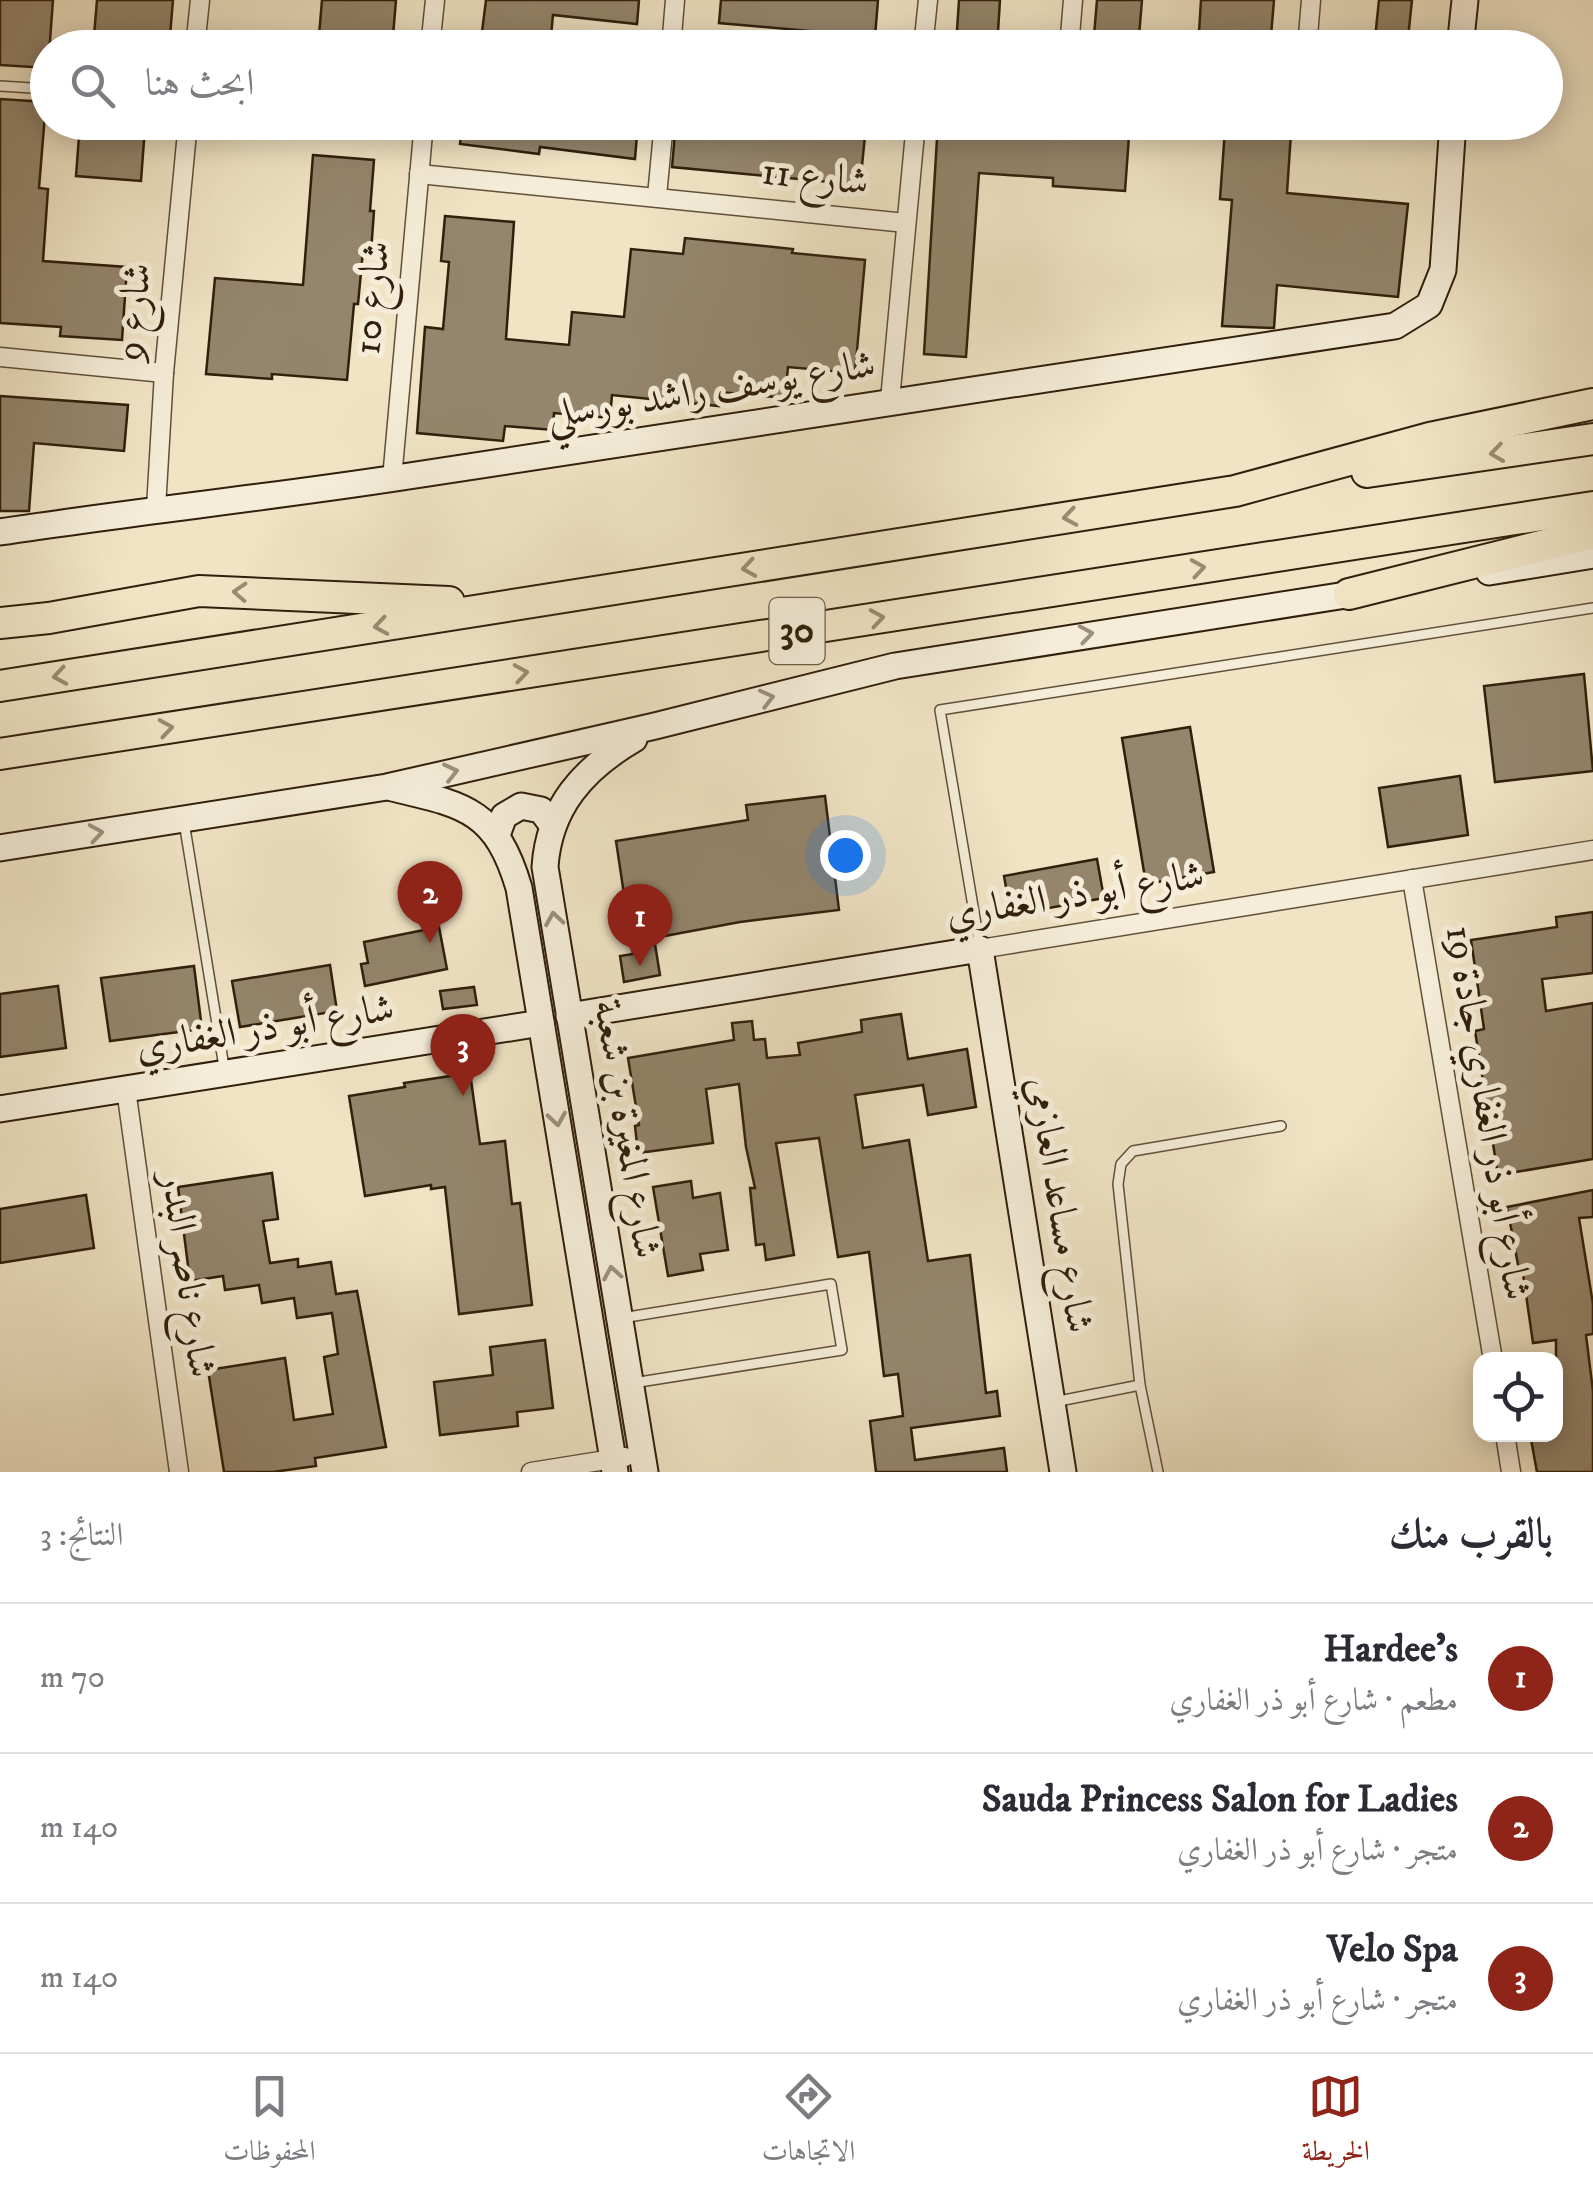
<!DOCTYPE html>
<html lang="ar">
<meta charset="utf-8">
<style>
:root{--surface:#fff;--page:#f2f2f3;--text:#2b2b33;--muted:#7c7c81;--line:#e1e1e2;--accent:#8f2418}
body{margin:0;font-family:"IM FELL DW Pica",Amiri,serif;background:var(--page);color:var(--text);direction:rtl}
.controls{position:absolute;right:30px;bottom:30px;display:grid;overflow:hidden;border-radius:20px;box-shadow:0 5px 25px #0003}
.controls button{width:90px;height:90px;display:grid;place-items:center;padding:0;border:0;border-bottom:2px solid var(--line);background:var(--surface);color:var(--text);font:50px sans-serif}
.you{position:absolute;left:845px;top:855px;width:35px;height:35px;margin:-25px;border:8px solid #fff;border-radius:50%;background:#1a73e8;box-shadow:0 0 0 15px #1a73e833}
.badge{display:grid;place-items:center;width:65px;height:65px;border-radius:50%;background:var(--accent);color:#fff;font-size:32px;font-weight:700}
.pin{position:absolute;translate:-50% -82px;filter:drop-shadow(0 2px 5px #0008)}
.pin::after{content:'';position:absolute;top:52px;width:35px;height:30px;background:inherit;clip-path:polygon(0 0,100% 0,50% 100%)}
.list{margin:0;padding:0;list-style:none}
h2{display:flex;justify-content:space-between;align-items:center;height:130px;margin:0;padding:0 40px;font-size:42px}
h2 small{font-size:32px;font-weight:400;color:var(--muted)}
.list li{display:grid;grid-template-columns:65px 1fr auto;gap:30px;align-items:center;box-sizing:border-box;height:150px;padding:0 40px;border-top:2px solid var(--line)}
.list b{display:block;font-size:38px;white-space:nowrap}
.list p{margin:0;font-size:32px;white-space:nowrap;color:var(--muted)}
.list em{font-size:32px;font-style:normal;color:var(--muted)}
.icon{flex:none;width:55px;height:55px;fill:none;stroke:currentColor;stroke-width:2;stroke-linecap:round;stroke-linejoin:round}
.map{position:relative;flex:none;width:1593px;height:1472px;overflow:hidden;direction:ltr}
.search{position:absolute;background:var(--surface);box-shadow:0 5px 25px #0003;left:30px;right:30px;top:30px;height:110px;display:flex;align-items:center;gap:25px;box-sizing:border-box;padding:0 35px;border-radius:55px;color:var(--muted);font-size:38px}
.sheet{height:580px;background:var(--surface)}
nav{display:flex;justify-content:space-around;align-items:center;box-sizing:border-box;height:140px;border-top:2px solid var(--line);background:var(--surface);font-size:28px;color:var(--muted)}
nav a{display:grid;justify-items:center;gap:5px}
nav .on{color:var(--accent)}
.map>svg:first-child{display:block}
.building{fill:#94856c;stroke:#301f0c;stroke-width:2.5}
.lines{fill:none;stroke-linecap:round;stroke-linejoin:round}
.lane-casing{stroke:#60503a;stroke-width:12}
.street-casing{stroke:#60503a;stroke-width:21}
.secondary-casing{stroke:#301f0c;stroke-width:29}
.highway-casing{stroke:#301f0c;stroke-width:34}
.lane{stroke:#f5edd9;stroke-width:9}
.street{stroke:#f5edd9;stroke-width:18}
.secondary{stroke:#f5edd9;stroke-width:25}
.highway{stroke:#f0e4c5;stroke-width:30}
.oneway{stroke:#9a8b72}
.oneway2{stroke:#9c907d}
.labels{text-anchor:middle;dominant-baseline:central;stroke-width:10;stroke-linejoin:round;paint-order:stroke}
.shield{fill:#f5edd9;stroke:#6b5d4a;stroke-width:2.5}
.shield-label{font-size:38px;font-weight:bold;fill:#301f0c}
.street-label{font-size:40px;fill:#301f0c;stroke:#f5edd9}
</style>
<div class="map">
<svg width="1593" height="1472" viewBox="0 0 1593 1472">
<rect width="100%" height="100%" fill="#f0e4c5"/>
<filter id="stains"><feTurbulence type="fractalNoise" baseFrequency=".002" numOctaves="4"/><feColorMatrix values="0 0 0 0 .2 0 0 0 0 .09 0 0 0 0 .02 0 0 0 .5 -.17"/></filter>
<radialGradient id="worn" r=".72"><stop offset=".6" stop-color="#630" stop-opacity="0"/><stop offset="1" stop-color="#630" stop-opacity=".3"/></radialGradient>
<g class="building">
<path d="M0,0H53L48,68L0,65Z"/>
<path d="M97,0H173L169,48H93Z"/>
<path d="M322,0H396L392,48H318Z"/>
<path d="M486,0H639L637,24L553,15L551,36L543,35L542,48H480Z"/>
<path d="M721,0H878L875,37L719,23Z"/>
<path d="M959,0H1000L997,48L956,46Z"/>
<path d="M1097,0H1142L1138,48H1093Z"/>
<path d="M1201,0H1274L1270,48H1198Z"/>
<path d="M1379,0H1412L1407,48H1374Z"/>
<path d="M0,99L46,102L39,188L48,189L43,261L127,267L122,340L60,336L61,327L0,323Z"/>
<path d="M462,122H638L635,159L540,147L539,154L460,144Z"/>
<path d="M676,122H774V126L865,136L860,185L672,167Z"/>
<path d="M938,122H1130L1125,191L1053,186V178L979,173L966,357L924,354Z"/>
<path d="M80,123L145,127L141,181L76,176Z"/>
<path d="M1225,129L1291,133L1287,193L1408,204L1398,297L1277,285L1274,328L1222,326L1232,200L1220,199Z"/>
<path d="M313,155L374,160L370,211H374L371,252L363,251L358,304H354L347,380L272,374V379L206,374L215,278L303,285Z"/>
<path d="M445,216L514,222L506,339L569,345L572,312L624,317L631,249L683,254L685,238L793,249L792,253L865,260L855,373L788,367L785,398L720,392L719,406L612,395L610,418L554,413L553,430L505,426L503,441L417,433L425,327L443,329L449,262L441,261Z"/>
<path d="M0,396L128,405L124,451L34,443L29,511H0Z"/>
<path d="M1584,674L1593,771L1495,782L1484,686Z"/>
<path d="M1190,727L1214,872L1146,884L1122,738Z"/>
<path d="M1460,776L1468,835L1388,847L1379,788Z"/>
<path d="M825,796L839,910L740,922L654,938L660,975L624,982L620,956L633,954L616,841L748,820L746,805Z"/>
<path d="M1097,859L1104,898L1011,915L1004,876Z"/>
<path d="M1593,912V973L1542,979L1546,1011L1593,1003V1159L1498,1175L1475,1031L1484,1029L1471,940L1557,927L1556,917Z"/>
<path d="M439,927L447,969L365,986L361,964L368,963L364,942Z"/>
<path d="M330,965L337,1011L240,1027L232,981Z"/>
<path d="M194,966L202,1029L110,1041L101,978Z"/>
<path d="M58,986L66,1048L0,1057V994Z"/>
<path d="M474,987L477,1005L443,1009L440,991Z"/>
<path d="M901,1014L908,1059L967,1049L976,1107L928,1115L923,1085L855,1095L863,1148L909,1140L928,1261L970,1255L986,1393L997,1391L1000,1416L911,1428L915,1460L1004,1448L1007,1472H876L870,1421L903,1416L898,1374L884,1376L869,1252L838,1257L819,1138L776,1143L794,1255L766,1260L764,1244L756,1245L750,1188H755L746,1147L739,1084L706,1089L713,1143L638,1153L635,1126L639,1125L628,1058L734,1040L732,1023L752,1021L754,1040L765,1039L767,1058L800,1055L798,1043L862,1032L861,1020Z"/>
<path d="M470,1073L480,1144L505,1141L512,1204L520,1203L532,1305L459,1314L445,1187L431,1189V1185L365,1196L349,1096L405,1087L404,1083Z"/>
<path d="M272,1173L278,1219L263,1221L270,1263L298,1259V1267L331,1262L336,1294L357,1291L386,1447L315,1458L316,1466L273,1472H224L208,1370L285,1358L294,1420L333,1414L324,1357L338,1354L332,1313L297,1318L294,1298L262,1303L259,1285L225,1290L223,1276L190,1281L178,1187Z"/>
<path d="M691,1181L693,1198L720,1193L728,1250L700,1254L703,1270L668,1276L653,1187Z"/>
<path d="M1593,1190V1217L1579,1218L1593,1304V1334L1586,1335L1593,1391V1472H1537L1530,1434H1556V1340L1533,1343L1523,1274L1520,1275L1507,1207Z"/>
<path d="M86,1195L94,1248L0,1263V1209Z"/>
<path d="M545,1340L553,1408L517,1412L518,1426L440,1435L434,1382L493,1375L490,1347Z"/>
</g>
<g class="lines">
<g class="lane-casing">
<g id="lane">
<path d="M0,86L48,89"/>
<path d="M184,822L225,1073"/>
<path d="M980,948L940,710L1593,608"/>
<path d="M622,1318L831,1284L842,1350L633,1383"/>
<path d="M1054,1402L1140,1385"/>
<path d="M1158,1472L1140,1385L1118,1184L1121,1164L1133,1151L1281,1126"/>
</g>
</g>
<g class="street-casing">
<g id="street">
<path d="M195,48L200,0"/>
<path d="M430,48L435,0"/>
<path d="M671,48L675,0"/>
<path d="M923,48L928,0"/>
<path d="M1069,48L1073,0"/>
<path d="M1307,48L1311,0"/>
<path d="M419,174L906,223"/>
<path d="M657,196L664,122"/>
<path d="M0,357L164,373"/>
<path d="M890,400L916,122"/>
<path d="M392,479L424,122"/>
<path d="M156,508L164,373L188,122"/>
<path d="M1412,879L1493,1360"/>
<path d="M980,949L1593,850"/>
<path d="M126,1089L179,1472"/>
<path d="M1505,1434L1511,1472"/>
<path d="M531,1472L625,1457"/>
</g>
</g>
<g class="secondary-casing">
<g id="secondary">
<path d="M1460,48L1465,0"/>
<path d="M0,532C132,512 264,498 396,478C729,428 1062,375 1395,326L1429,305L1443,270L1453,122"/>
<path d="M1489,572L1593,555"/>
<path d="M634,739C583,769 549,807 545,867L645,1472"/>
<path d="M392,788C465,805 496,810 519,888L615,1472"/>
<path d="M497,835L504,816L521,806L541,810L553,826"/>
<path d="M0,848L387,787L655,726L895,666L1365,592"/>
<path d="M569,1016L980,949L1063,1472"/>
<path d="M0,1109L541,1023"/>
</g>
</g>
<g class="highway-casing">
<g id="highway">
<path d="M1367,472L1593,439"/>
<path d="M1349,594L1593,533"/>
<path d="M0,623L49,618L199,591L449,602"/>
<path d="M0,686L1235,491L1430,438L1593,404"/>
<path d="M0,754L1593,507"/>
</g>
</g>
<use href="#lane" class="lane"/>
<use href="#street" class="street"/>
<use href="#secondary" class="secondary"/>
<use href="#highway" class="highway"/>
</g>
<defs><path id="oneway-chevron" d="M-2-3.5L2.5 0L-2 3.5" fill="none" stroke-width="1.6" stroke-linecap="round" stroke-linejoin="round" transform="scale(2.5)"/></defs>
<g class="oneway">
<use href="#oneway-chevron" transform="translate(1497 453) rotate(172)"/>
<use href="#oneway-chevron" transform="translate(1070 517) rotate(171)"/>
<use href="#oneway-chevron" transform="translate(749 568) rotate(171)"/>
<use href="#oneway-chevron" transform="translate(1198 568) rotate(-9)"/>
<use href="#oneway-chevron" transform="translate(240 592) rotate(-177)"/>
<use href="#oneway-chevron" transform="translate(877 618) rotate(-9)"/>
<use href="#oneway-chevron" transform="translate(381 626) rotate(171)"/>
<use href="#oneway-chevron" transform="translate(521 673) rotate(-9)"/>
<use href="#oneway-chevron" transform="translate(60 676) rotate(171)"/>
<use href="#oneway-chevron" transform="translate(166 728) rotate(-9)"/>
</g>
<g class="oneway2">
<use href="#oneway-chevron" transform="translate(1086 634) rotate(-9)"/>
<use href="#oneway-chevron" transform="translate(767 698) rotate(-14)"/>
<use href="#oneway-chevron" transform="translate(451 772) rotate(-13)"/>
<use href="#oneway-chevron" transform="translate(96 833) rotate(-9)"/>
<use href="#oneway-chevron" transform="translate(554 919) rotate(-99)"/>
<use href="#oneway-chevron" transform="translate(557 1119) rotate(81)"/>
<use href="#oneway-chevron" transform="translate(612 1273) rotate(-100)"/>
</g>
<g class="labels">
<rect class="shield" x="769.5" y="598" width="55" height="66" rx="8"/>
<g class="shield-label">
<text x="797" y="631">30</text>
</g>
<g class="street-label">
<text transform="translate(815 178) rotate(6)">شارع 11</text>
<text transform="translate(373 298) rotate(-85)">شارع 10</text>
<text transform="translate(135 312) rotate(-85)">شارع 9</text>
<text transform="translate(711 391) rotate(-9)">شارع يوسف راشد بورسلي</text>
<text transform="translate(1075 896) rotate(-9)">شارع أبو ذر الغفاري</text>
<text transform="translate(265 1029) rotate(-9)">شارع أبو ذر الغفاري</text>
<text transform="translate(1487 1113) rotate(81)">شارع أبو ذر الغفاري جادة 19</text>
<text transform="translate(626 1129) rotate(81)">شارع المغيرة بن شعبة</text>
<text transform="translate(1059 1205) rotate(81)">شارع مساعد العازمي</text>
<text transform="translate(187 1275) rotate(82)">شارع ناصر البدر</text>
</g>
</g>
<rect width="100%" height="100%" filter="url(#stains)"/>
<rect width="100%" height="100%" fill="url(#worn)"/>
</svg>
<div class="controls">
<button><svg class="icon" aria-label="locate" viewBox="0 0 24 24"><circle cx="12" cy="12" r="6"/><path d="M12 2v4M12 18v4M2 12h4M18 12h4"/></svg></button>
</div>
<div class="you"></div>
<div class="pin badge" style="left:640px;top:966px">1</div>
<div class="pin badge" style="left:430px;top:943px">2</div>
<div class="pin badge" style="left:463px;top:1096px">3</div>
<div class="search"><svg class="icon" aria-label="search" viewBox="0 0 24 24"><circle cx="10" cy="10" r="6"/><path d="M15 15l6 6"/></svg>ابحث هنا</div>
</div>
<section class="sheet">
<h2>بالقرب منك<small>النتائج: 3</small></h2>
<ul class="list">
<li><span class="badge">1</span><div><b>Hardee's</b><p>مطعم · شارع أبو ذر الغفاري</p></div><em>70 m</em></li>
<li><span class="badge">2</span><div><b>Sauda Princess Salon for Ladies</b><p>متجر · شارع أبو ذر الغفاري</p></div><em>140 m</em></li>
<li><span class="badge">3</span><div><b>Velo Spa</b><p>متجر · شارع أبو ذر الغفاري</p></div><em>140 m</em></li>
</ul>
</section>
<nav>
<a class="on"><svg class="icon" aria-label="map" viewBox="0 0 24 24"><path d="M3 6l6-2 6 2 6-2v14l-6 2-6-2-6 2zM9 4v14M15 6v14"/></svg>الخريطة</a>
<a><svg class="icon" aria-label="directions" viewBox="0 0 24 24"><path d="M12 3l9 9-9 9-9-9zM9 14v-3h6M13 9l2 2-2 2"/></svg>الاتجاهات</a>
<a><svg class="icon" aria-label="saved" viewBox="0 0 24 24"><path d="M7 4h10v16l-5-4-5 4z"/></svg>المحفوظات</a>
</nav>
